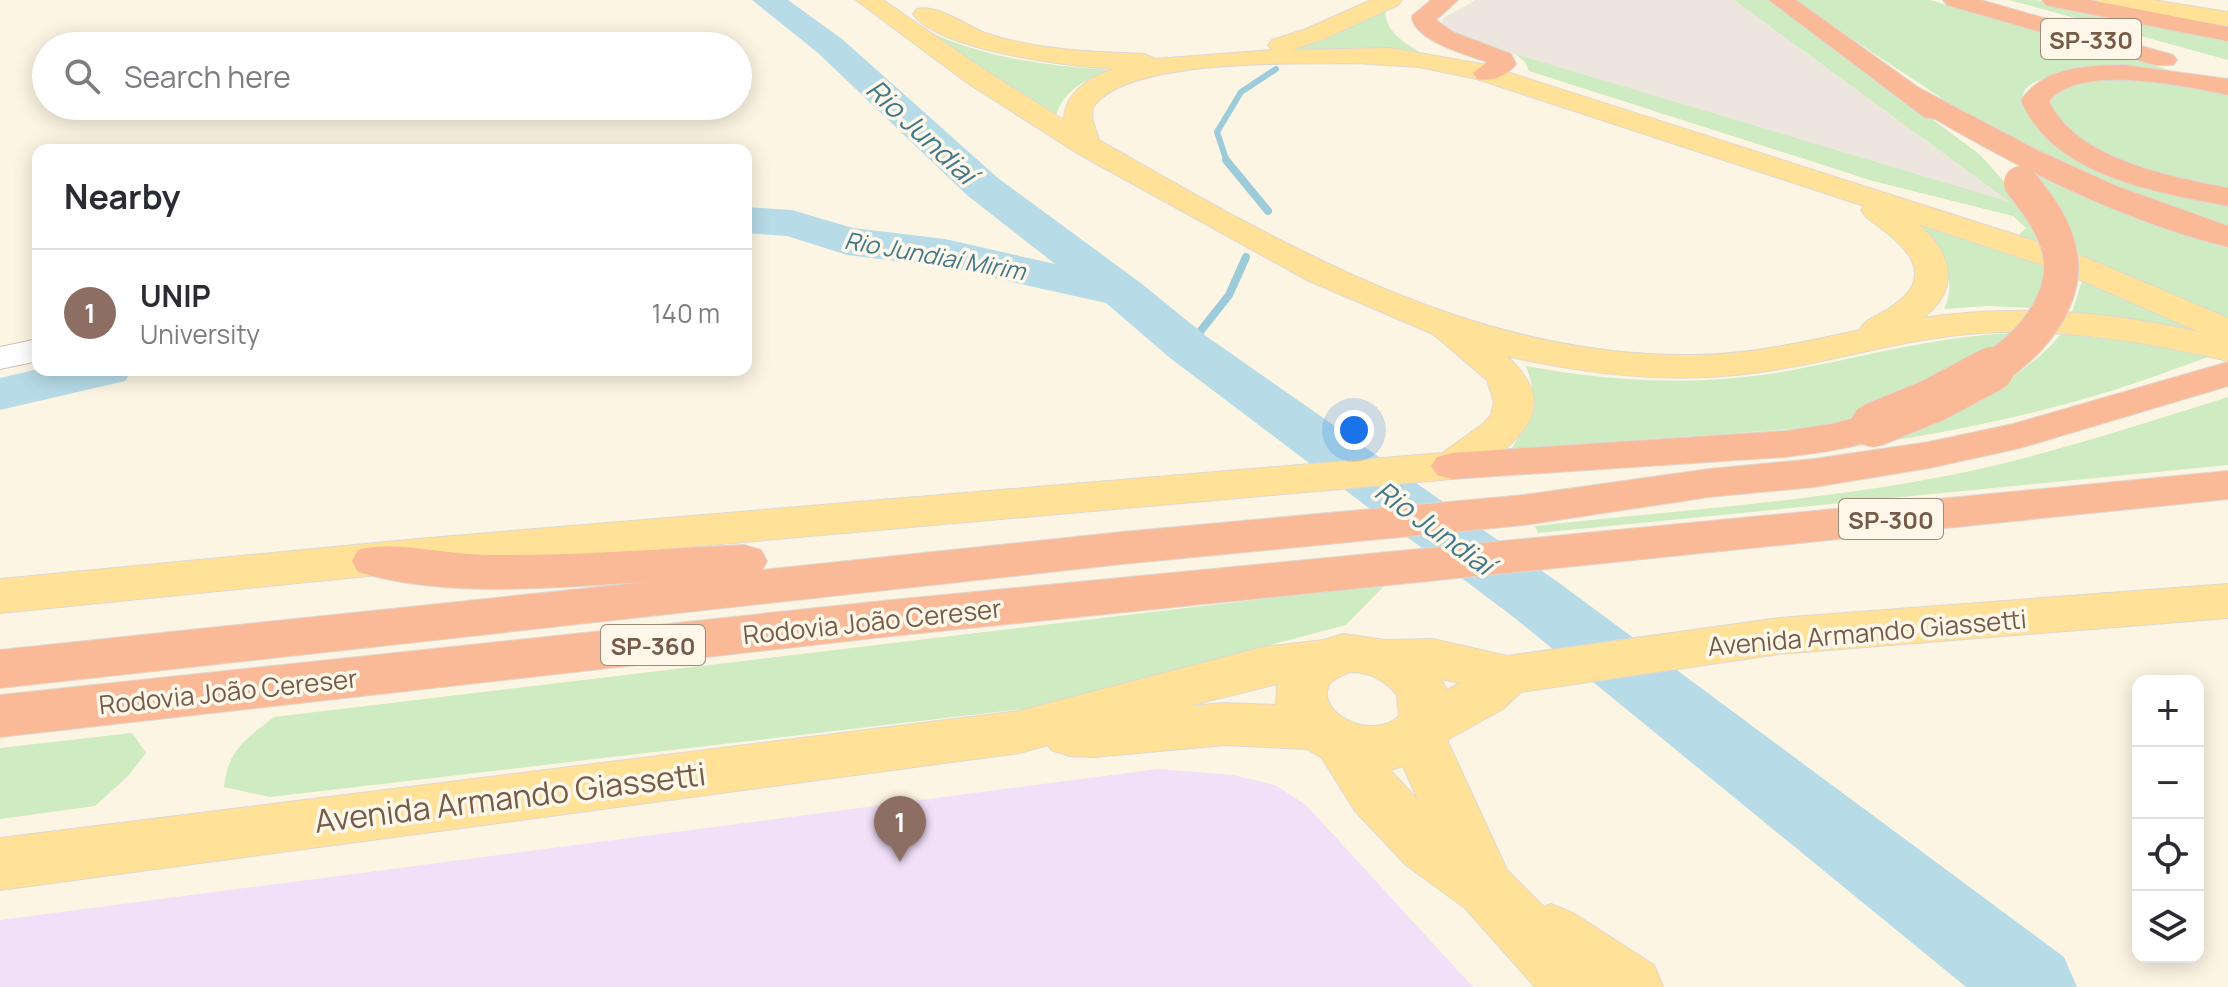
<!DOCTYPE html>
<meta charset="utf-8">
<style>
:root{--surface:#fff;--page:#f7f7f7;--text:#2b2b33;--muted:#7c7c81;--line:#e1e1e2;--accent:#2563eb}
body{margin:0;font-family:Manrope,sans-serif;background:var(--page);color:var(--text)}
.controls{position:absolute;right:24px;bottom:24px;display:grid;overflow:hidden;border-radius:16px;box-shadow:0 4px 20px #0003}
.controls button{width:72px;height:72px;display:grid;place-items:center;padding:0;border:0;border-bottom:2px solid var(--line);background:var(--surface);color:var(--text);font:40px sans-serif}
.you{position:absolute;left:1354px;top:430px;width:28px;height:28px;margin:-20px;border:6px solid #fff;border-radius:50%;background:#1a73e8;box-shadow:0 0 0 12px #1a73e833}
.badge{display:grid;place-items:center;width:52px;height:52px;border-radius:50%;background:var(--accent);color:#fff;font-size:26px;font-weight:700}
.pin{position:absolute;translate:-50% -66px;filter:drop-shadow(0 2px 4px #0008)}
.pin::after{content:'';position:absolute;top:42px;width:28px;height:24px;background:inherit;clip-path:polygon(0 0,100% 0,50% 100%)}
.list{margin:0;padding:0;list-style:none}
h2{display:flex;justify-content:space-between;align-items:center;height:104px;margin:0;padding:0 32px;font-size:34px}
h2 small{font-size:26px;font-weight:400;color:var(--muted)}
.list li{display:grid;grid-template-columns:52px 1fr auto;gap:24px;align-items:center;box-sizing:border-box;height:128px;padding:0 32px;border-top:2px solid var(--line)}
.list b{display:block;font-size:30px;white-space:nowrap}
.list p{margin:0;font-size:26px;white-space:nowrap;color:var(--muted)}
.list em{font-size:26px;font-style:normal;color:var(--muted)}
.icon{flex:none;width:44px;height:44px;fill:none;stroke:currentColor;stroke-width:2;stroke-linecap:round;stroke-linejoin:round}
.map{position:relative;flex:none;width:2228px;height:987px;overflow:hidden}
.search{position:absolute;background:var(--surface);box-shadow:0 4px 20px #0003;left:32px;top:32px;width:720px;height:88px;display:flex;align-items:center;gap:20px;box-sizing:border-box;padding:0 28px;border-radius:44px;color:var(--muted);font-size:30px}
.panel{position:absolute;background:var(--surface);box-shadow:0 4px 20px #0003;left:32px;top:144px;width:720px;height:232px;border-radius:16px}
.map>svg:first-child{display:block}
.industrial{fill:#ece6de}
.education{fill:#f2e0f9}
.green{fill:#cfebc1}
.lines{fill:none;stroke-linecap:round;stroke-linejoin:round}
.stream-far1{stroke:#9ccbda;stroke-width:6}
.stream{stroke:#9ccbda;stroke-width:8}
.river{fill:#b7dce8;fill-rule:evenodd}
.minor-casing{stroke:#d1c0ac;stroke-width:2}
.major-casing{stroke:#ded8d3;stroke-width:2}
.highway-casing{stroke:#ded8d3;stroke-width:2}
.minor{fill:#fff;fill-rule:evenodd}
.major{fill:#ffe198;fill-rule:evenodd}
.highway{fill:#fab997;fill-rule:evenodd}
.highway-bridge-far1-casing{stroke:#ded8d3;stroke-width:36;stroke-linecap:butt}
.highway-bridge-casing{stroke:#ded8d3;stroke-width:46;stroke-linecap:butt}
.highway-bridge-far1{stroke:#fab997;stroke-width:34}
.highway-bridge{stroke:#fab997;stroke-width:44}
.labels{text-anchor:middle;dominant-baseline:central;stroke-width:7;stroke-linejoin:round;paint-order:stroke}
.shield{fill:#fff8ea;stroke:#9f8b79;stroke-width:2}
.shield-label{font-size:24px;font-weight:bold;fill:#765c48}
.far-water-label{font-size:24px;font-style:italic;fill:#41798b;stroke:#fff8ea}
.street-label{font-size:26px;fill:#765c48;stroke:#fff8ea}
.water-label{font-size:28px;font-style:italic;fill:#41798b;stroke:#fff8ea}
.near-street-label{font-size:32px;fill:#765c48;stroke:#fff8ea}
</style>
<div class="map">
<svg width="2228" height="987" viewBox="0 0 2228 987">
<rect width="100%" height="100%" fill="#fdf5e3"/>
<path class="industrial" d="M1476,0H1734L2013,204L1549,65L1455,35L1441,26L1443,18Z"/>
<path class="education" d="M1158,769L1233,775L1275,785L1306,805L1473,987H0V920Z"/>
<g class="green">
<path d="M1734,0H1769L1809,27L1979,154C2007,182 2026,211 2045,246L2017,237L2026,228L2013,216L1873,181L1529,71L1525,62L1515,54L2010,202Z"/>
<path d="M1793,0H1930L2173,71L2175,73C2151,73 2013,60 2023,103C2025,113 2034,121 2040,129L2228,204V229L2145,201L1987,128Z"/>
<path d="M2009,0H2035L2228,38V60Z"/>
<path d="M1386,5C1382,30 1402,41 1421,53L1351,49L1277,51Z"/>
<path d="M923,29C983,58 1046,66 1112,70C1086,79 1062,90 1055,119Z"/>
<path d="M2096,77L2228,88V194L2107,157L2049,120L2047,91Z"/>
<path d="M2024,165L2228,243V322L2079,258L2066,221Z"/>
<path d="M1895,217L2046,267V281L2034,308L1987,306L1944,309C1964,267 1924,241 1895,217Z"/>
<path d="M2083,278L2228,343L2164,325L2072,312Z"/>
<path d="M2015,333L1990,353L1852,419L1807,428L1511,449C1531,419 1540,402 1526,366C1607,381 1687,386 1769,374C1851,361 1931,336 2015,333Z"/>
<path d="M2061,334L2156,344L2213,355C2177,368 2141,382 2104,393C2022,418 1937,434 1853,447C1918,428 2018,388 2061,334Z"/>
<path d="M2228,397V465L1538,533L1535,526C1670,511 1812,502 1946,476C2042,457 2135,426 2228,397Z"/>
<path d="M1386,584L1346,625L1031,708L270,797L224,787C228,749 246,739 274,717Z"/>
<path d="M132,733L146,753L128,776L95,806L0,819V748Z"/>
</g>
<g class="lines">
<path class="stream-far1" d="M1227,162L1217,132L1241,92L1276,69"/>
<g class="stream">
<path d="M1226,160L1268,211"/>
<path d="M1188,347L1229,295L1246,257"/>
</g>
<g class="river">
<path d="M752,0H788L842,39L998,178L1142,284L1206,336L1562,585L2064,957L2077,987H1966L1516,619L1170,358L1106,303L945,267L847,255L787,236L746,233V207L792,210L853,228L945,239L1055,264L968,196L818,53Z"/>
<path d="M38,369V370H132L125,381L0,410V378Z"/>
</g>
<g class="minor-casing">
<path id="minor" d="M38,339V361L0,369V347Z"/>
</g>
<g class="major-casing">
<g id="major">
<path d="M856,0H883L985,70L1064,120C1064,93 1091,76 1114,69C1070,66 939,51 913,14L917,9C938,4 965,25 985,33C1036,50 1091,52 1144,54L1155,59L1273,50L1268,45L1272,40L1306,29L1371,0H1402L1398,5L1324,39L1291,50L1391,48L1482,64L2082,256L2228,318V361C2147,342 2065,328 1981,333C1904,338 1830,363 1754,373C1671,384 1589,375 1507,356C1518,367 1532,382 1534,399C1538,433 1480,472 1452,479L417,571L0,613V579L417,539L1442,453L1483,424L1491,415L1494,402L1487,380L1433,334L1307,280L1077,153L966,82ZM1353,63L1419,67L1477,79L1864,206L1861,210L1866,217C1900,242 1945,274 1888,309C1878,316 1864,319 1860,330C1805,342 1749,355 1692,355C1474,358 1283,245 1099,140L1092,118L1093,107C1128,58 1293,64 1353,63ZM1918,224L2058,270L2199,332C2108,311 2015,304 1923,318C1961,289 1952,252 1918,224Z"/>
<path d="M2097,0H2153L2228,12V26L2109,7L2101,5Z"/>
<path d="M2228,584V618L1779,654L1521,692L1503,709L1447,740L1507,870L1544,907L1551,904L1573,913L1654,965L1663,987H1535L1465,908L1406,865L1355,811L1322,758L1307,749L1225,745L1094,757L1070,756L1051,750L1048,745L1019,753L0,890V838L1019,711L1263,647L1324,640L1343,634L1386,640L1433,639L1507,656L1779,618ZM1350,672C1371,672 1384,680 1397,695L1399,716C1372,742 1315,713 1329,685C1333,678 1344,675 1350,672ZM1441,679L1460,683L1447,690ZM1277,684L1276,705L1225,703L1188,706ZM1403,766L1418,800L1390,770Z"/>
</g>
</g>
<g class="highway-casing">
<g id="highway">
<path d="M1431,0H1458L1436,20L1453,32L1511,54L1516,64C1507,76 1491,82 1477,79L1473,73L1487,62C1468,55 1412,40 1412,16Z"/>
<path d="M1769,0H1796L1919,88L2037,150L2116,186L2228,226V247C2126,222 2026,172 1935,119L1924,117Z"/>
<path d="M1943,0H1981L2173,55L2177,60L2173,65H2155L1947,5Z"/>
<path d="M2042,0H2090L2228,27V41L2054,7L2046,5Z"/>
<path d="M2124,65L2228,79V95C2184,86 2081,63 2049,101C2075,159 2171,177 2228,188V206C2156,192 2052,176 2021,100C2045,66 2086,66 2124,65Z"/>
<path d="M2228,362V386L2020,448L1929,468L1814,487L1709,497L1524,525L1122,564L0,688V650L647,582C552,587 451,599 358,572L352,561L358,550C392,540 448,555 486,555C572,556 658,549 744,545L761,550L767,561L762,570L1122,532L1524,495L1709,469L1814,459L1929,442L2013,424Z"/>
<path d="M1873,413L1888,416L1894,425C1878,448 1812,453 1785,457L1452,479L1437,475L1431,466L1437,457L1452,453L1785,431L1832,424Z"/>
<path d="M2228,471V499L892,636L0,737V695L892,600Z"/>
</g>
</g>
<use href="#minor" class="minor"/>
<use href="#major" class="major"/>
<use href="#highway" class="highway"/>
<g class="highway-bridge-far1-casing">
<path id="highway-bridge-far1" d="M1989,371C2031,345 2075,295 2057,242C2050,220 2035,201 2021,183"/>
</g>
<g class="highway-bridge-casing">
<path id="highway-bridge" d="M1873,425L1934,400L1992,369"/>
</g>
<use href="#highway-bridge-far1" class="highway-bridge-far1"/>
<use href="#highway-bridge" class="highway-bridge"/>
</g>
<g class="labels">
<g class="shield">
<rect x="2041" y="19" width="100" height="40" rx="6"/>
<rect x="1839" y="499" width="104" height="40" rx="6"/>
<rect x="601" y="625" width="104" height="40" rx="6"/>
</g>
<g class="shield-label">
<text x="2091" y="39">SP-330</text>
<text x="1891" y="519">SP-300</text>
<text x="653" y="645">SP-360</text>
</g>
<g class="far-water-label">
<text transform="translate(935 255) rotate(10)">Rio Jundiaí Mirim</text>
</g>
<g class="street-label">
<text transform="translate(872 621) rotate(-6)">Rodovia João Cereser</text>
<text transform="translate(1867 632) rotate(-5)">Avenida Armando Giassetti</text>
<text transform="translate(228 691) rotate(-6)">Rodovia João Cereser</text>
</g>
<g class="water-label">
<text transform="translate(922 131) rotate(43)">Rio Jundiaí</text>
<text transform="translate(1435 527) rotate(36)">Rio Jundiaí</text>
</g>
<g class="near-street-label">
<text transform="translate(510 797) rotate(-7)">Avenida Armando Giassetti</text>
</g>
</g>
</svg>
<div class="controls">
<button>+</button>
<button>−</button>
<button><svg class="icon" aria-label="locate" viewBox="0 0 24 24"><circle cx="12" cy="12" r="6"/><path d="M12 2v4M12 18v4M2 12h4M18 12h4"/></svg></button>
<button><svg class="icon" aria-label="layers" viewBox="0 0 24 24"><path d="M12 4l9 5-9 5-9-5zM3 14l9 5 9-5"/></svg></button>
</div>
<div class="you"></div>
<div class="pin badge" style="left:900px;top:862px;background:#8d6e63">1</div>
<div class="search"><svg class="icon" aria-label="search" viewBox="0 0 24 24"><circle cx="10" cy="10" r="6"/><path d="M15 15l6 6"/></svg>Search here</div>
<section class="panel">
<h2>Nearby<small></small></h2>
<ul class="list">
<li><span class="badge" style="background:#8d6e63">1</span><div><b>UNIP</b><p>University</p></div><em>140 m</em></li>
</ul>
</section>
</div>
